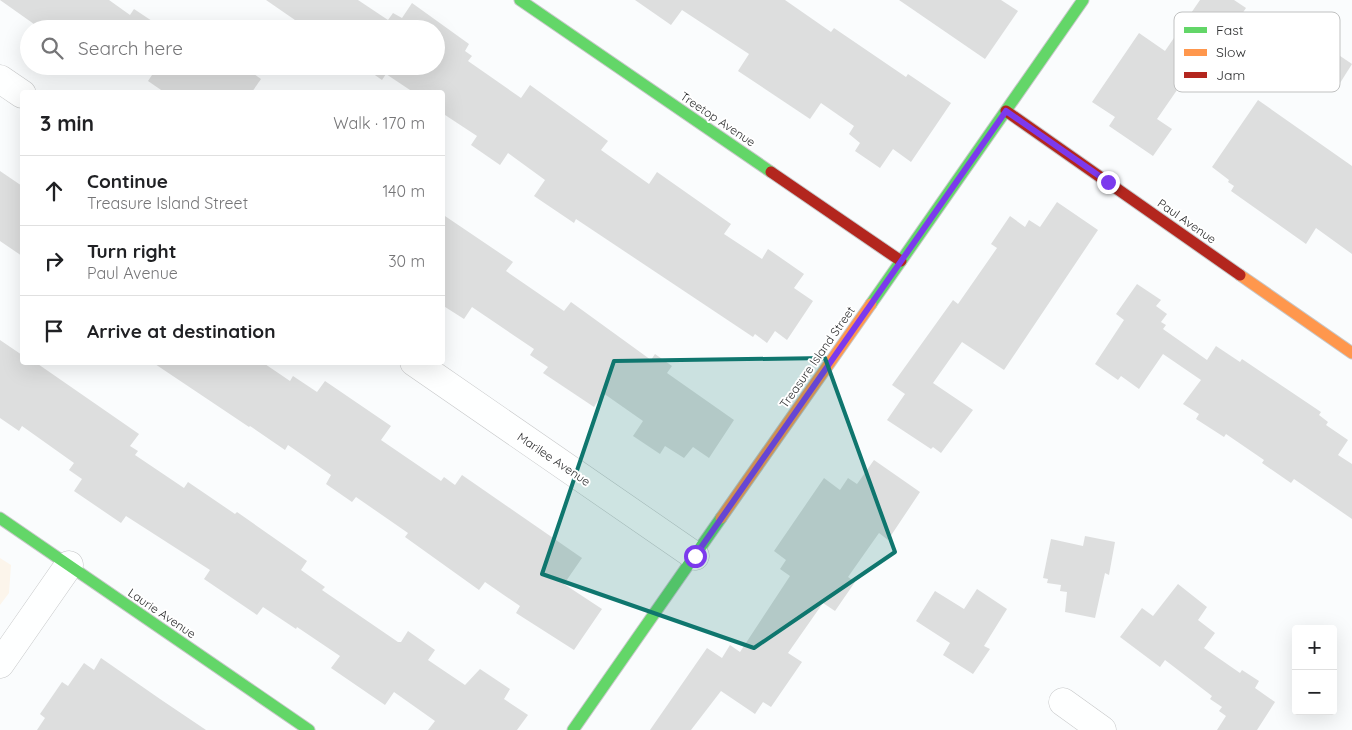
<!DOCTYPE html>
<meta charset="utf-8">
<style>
:root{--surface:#fff;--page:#f2f2f2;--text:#202124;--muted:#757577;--line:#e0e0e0}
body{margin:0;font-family:Quicksand,sans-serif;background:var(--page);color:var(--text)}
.controls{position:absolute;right:15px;bottom:15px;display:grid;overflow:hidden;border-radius:5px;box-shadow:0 5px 20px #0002}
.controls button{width:45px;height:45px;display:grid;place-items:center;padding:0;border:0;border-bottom:1px solid var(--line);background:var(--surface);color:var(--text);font:25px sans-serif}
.stop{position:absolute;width:15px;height:15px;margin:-11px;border:4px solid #7c3aed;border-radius:50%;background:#fff}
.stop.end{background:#7c3aed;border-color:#fff;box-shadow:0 1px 5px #0008}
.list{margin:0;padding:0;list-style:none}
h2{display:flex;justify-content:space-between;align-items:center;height:65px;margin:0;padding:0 20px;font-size:21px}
h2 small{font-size:16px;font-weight:400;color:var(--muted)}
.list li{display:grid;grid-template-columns:32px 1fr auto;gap:15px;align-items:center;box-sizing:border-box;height:70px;padding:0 20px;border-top:1px solid var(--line)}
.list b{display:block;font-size:19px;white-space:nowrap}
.list p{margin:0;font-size:16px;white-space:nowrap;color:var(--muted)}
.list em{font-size:16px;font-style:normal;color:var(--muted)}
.icon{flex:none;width:28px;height:28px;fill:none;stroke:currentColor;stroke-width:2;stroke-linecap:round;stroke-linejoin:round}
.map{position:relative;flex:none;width:1352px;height:730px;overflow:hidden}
.search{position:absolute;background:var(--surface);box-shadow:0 5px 20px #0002;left:20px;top:20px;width:425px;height:55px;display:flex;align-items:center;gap:12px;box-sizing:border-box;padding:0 18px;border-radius:28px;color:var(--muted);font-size:19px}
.panel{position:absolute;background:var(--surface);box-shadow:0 5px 20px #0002;left:20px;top:90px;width:425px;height:275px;border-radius:5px}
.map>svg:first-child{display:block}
.commercial{fill:#fcf5eb}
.building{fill:#dddede}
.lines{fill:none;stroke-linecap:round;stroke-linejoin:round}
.street-casing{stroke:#c7c8c9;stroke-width:29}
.fast-casing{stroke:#c7c8c9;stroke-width:13}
.slow-casing{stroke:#c7c8c9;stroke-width:13}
.jam-casing{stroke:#c7c8c9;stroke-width:13}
.street{stroke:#feffff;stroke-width:28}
.fast{stroke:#63d668;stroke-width:11}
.slow{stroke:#ff974d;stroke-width:11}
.jam{stroke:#b3261e;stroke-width:11}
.route{stroke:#7c3aed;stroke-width:6}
.marked{fill:#0f766e;fill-opacity:0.2;stroke:#0f766e;stroke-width:4;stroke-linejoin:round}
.labels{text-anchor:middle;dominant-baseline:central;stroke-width:4;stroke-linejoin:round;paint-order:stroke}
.street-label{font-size:12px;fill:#2e2f30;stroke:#fff}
.key{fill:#fff;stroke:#c0c1c1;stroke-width:1}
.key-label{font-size:14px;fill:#2e2f30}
</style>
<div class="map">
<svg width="1352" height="730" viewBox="0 0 1352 730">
<rect width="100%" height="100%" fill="#fafcfd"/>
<path class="commercial" d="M0,558L11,565L9,593L0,605Z"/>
<g class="building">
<path d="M0,0H109L130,15L134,9L164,29H41Z"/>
<path d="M266,0H358L388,20L393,13L402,18L412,3L469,44L465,51L472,56L468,61L521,98L530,85L608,141L601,150L649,184L657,172L731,224L724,234L762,259L768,249L804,274L794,288L813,301L787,340L775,331L767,343L755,334L753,337L576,219L574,223L534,196L545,180L508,153L500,165L471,145L477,136L442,113V92H413L386,74L382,80L362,66H436V29H308Z"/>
<path d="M635,0H785L831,32L834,28L906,77L908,74L951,103L911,162L893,149L880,168L855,151L860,143L849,134L854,126L821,103L810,119L738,71L749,54L682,10L671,25Z"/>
<path d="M899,0H1001L1018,11L985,59Z"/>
<path d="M1200,0H1234L1246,8L1226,37L1234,42L1211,75L1195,64L1157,119L1172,129L1153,156L1109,126L1115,117L1092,102L1139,33L1165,51Z"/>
<path d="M1309,35L1352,64L1335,91L1291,61Z"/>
<path d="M158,66H243L261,79L252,92H164L148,81Z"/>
<path d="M1258,100L1352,166V254L1316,228L1306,244L1231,191L1234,186L1228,182L1229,180L1212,167Z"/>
<path d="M0,171L22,186V256L0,241Z"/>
<path d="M1057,202L1098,230L1004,370L962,342L933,383L973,410L941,453L933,447L931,449L887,420L905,394L892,385L953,300L958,304L997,248L991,244L1010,216L1025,227L1029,220L1040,227Z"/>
<path d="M442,214L513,262L506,271L564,311L571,302L651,360L655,354L672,366L667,373L734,420L709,458L693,447L684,458L665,446L660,454L633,436L643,421L603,393L594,407L543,373L548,367L530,355L534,349L472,307L464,319L442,305Z"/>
<path d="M1137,284L1161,300L1156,306L1167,314L1161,322L1166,325L1163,329L1207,360L1216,346L1240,362L1242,359L1321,412L1319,415L1328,422L1326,425L1348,440L1338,455L1352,464V519L1294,479L1291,483L1262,463L1264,460L1226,434L1224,437L1196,419L1199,414L1183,404L1201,380L1163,354L1139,389L1121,376L1118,380L1095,364L1124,320L1116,314Z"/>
<path d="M0,340L22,355V362H35L139,434L130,446L138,451L135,455L184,488L188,482L235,514L237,512L264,531L307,561L301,570L325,587L322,590L398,642H401L408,631L435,650L428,660L465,685L480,669L510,689L504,699L528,715L517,730H428L435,721L394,692L385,705L331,668L340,656L297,627L296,629L263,607L257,615L204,579L210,570L126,516L121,523L74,491L82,479L69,470L74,463L22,426L19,431L0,418Z"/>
<path d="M152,362H262L290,381L293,376L317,392L325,381L391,426L381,440L441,481L444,477L455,485L462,475L582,558L564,584L602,609L574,650L516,613L520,606L485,582L479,590L405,537L408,533L356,497L352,502L326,484L331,475L288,445L285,450L250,426L249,427Z"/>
<path d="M874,460L920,492L888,540L879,533L848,577L855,582L835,611L823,603L788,653L802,662L771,707L763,702L755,714L721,691L691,730H650L707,648L722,658L730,645L740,652L790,576L780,569L786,560L774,551L824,478L840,490L848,478L857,484Z"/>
<path d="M1085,536L1115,542L1109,575L1105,573L1095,618L1065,612L1067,592L1060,591L1061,585L1047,583L1048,579L1043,578L1051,539L1083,546Z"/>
<path d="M1178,584L1207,607L1198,620L1215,633L1204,648L1240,673L1242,670L1259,681L1255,688L1275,702L1257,730H1217L1226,716L1219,711L1222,707L1210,699L1212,696L1165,660L1160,667L1120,637L1142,608L1153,616Z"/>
<path d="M977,589L1007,609L984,646L990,649L973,674L943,655L950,643L916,621L935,591L964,609Z"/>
<path d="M101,658L160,699L206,730H37L45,718L40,714L62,682L68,686L84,663L94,670Z"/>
</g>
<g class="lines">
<g class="street-casing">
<g id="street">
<path d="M0,79L22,94"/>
<path d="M414,362L695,556"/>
<path d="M0,664L69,565"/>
<path d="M1063,702L1102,730"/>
</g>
</g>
<g class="fast-casing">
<g id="fast">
<path d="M520,0L771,172"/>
<path d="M871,304L1083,0"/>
<path d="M0,518L309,730"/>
<path d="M573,730L721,518"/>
</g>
</g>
<g class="slow-casing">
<g id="slow">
<path d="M1240,275L1352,353"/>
<path d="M721,518L871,304"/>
</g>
</g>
<g class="jam-casing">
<g id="jam">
<path d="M1006,111L1240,275"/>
<path d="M771,172L901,261"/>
</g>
</g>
<use href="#street" class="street"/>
<use href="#fast" class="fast"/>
<use href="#slow" class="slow"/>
<use href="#jam" class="jam"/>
</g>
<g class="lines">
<path class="route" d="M695,556L1006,111L1108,182"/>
</g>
<path class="marked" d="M825,358L895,552L754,648L542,574L614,361Z"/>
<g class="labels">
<g class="street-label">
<text transform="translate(718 119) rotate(34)">Treetop Avenue</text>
<text transform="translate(1187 221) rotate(35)">Paul Avenue</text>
<text transform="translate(817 357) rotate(-55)">Treasure Island Street</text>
<text transform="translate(554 459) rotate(34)">Marilee Avenue</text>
<text transform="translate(162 613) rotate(34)">Laurie Avenue</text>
</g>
</g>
<rect x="1174" y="12" width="166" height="80" rx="8" class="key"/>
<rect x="1184" y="27" width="23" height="6" fill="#63d668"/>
<rect x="1184" y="49" width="23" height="7" fill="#ff974d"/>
<rect x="1184" y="72" width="23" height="6" fill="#b3261e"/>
<g class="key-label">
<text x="1216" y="35">Fast</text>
<text x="1216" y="57">Slow</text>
<text x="1216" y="80">Jam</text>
</g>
</svg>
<div class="controls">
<button>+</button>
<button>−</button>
</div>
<div class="stop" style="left:695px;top:556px"></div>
<div class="stop end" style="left:1108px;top:182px"></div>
<div class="search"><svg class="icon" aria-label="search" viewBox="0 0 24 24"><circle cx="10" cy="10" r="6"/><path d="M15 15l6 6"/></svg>Search here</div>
<section class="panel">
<h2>3 min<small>Walk · 170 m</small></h2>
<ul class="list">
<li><svg class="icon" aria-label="ahead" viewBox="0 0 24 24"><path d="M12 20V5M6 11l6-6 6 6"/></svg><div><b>Continue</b><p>Treasure Island Street</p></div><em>140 m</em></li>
<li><svg class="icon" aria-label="right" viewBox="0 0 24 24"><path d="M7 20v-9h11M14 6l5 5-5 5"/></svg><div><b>Turn right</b><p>Paul Avenue</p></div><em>30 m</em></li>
<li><svg class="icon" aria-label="arrive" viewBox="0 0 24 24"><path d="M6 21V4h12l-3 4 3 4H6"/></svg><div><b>Arrive at destination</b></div></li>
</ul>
</section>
</div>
